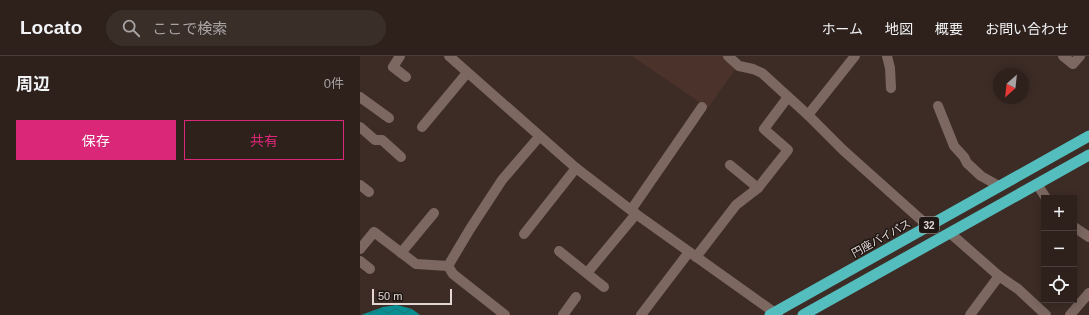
<!DOCTYPE html>
<html lang="ja">
<meta charset="utf-8">
<style>
:root{--surface:#2e211c;--page:#3a2e29;--text:#f1f3f6;--muted:#a7a3a3;--line:#493e3b;--accent:#db2777}
body{margin:0;font-family:Arial,"Noto Sans JP",sans-serif;background:var(--page);color:var(--text)}
.controls{position:absolute;right:12px;bottom:12px;display:grid;overflow:hidden;border-radius:0px;box-shadow:0 2px 10px #0003}
.controls button{width:36px;height:36px;display:grid;place-items:center;padding:0;border:0;border-bottom:1px solid var(--line);background:var(--surface);color:var(--text);font:20px sans-serif}
.compass{position:absolute;left:633px;top:12px;width:36px;height:36px;border-radius:50%;background:var(--surface);box-shadow:0 2px 10px #0003;rotate:207deg}
.scale{position:absolute;left:12px;bottom:10px;width:80px;box-sizing:border-box;padding-left:4px;border:2px solid #e3d7d3;border-top:0;font-size:11px;line-height:14px;white-space:nowrap;color:#e3d7d3;-webkit-text-stroke:3px #1f1714;paint-order:stroke}
.list{margin:0;padding:0;list-style:none}
h2{display:flex;justify-content:space-between;align-items:center;height:52px;margin:0;padding:0 16px;font-size:17px}
h2 small{font-size:13px;font-weight:400;color:var(--muted)}
.actions{display:flex;gap:8px;padding:12px 16px}
.actions a{flex:1;padding:9px 0;border:1px solid var(--accent);border-radius:0px;text-align:center;font-size:14px;color:var(--accent)}
.actions .main{background:var(--accent);color:#fff}
.icon{flex:none;width:22px;height:22px;fill:none;stroke:currentColor;stroke-width:2;stroke-linecap:round;stroke-linejoin:round}
.map{position:relative;flex:none;width:729px;height:259px;overflow:hidden}
header{display:flex;align-items:center;gap:24px;box-sizing:border-box;height:56px;padding:0 20px;background:var(--surface);border-bottom:1px solid var(--line)}
header strong{font-size:19px}
nav{display:flex;gap:22px;margin-inline-start:auto;font-size:14px}
.search{width:280px;height:36px;background:var(--page);display:flex;align-items:center;gap:10px;box-sizing:border-box;padding:0 14px;border-radius:22px;color:var(--muted);font-size:15px}
main{display:flex}
aside{flex:1;background:var(--surface)}
.map>svg:first-child{display:block}
.built{fill:#4b332b}
.water{fill:url(#water-waves)}
.lines{fill:none;stroke-linecap:round;stroke-linejoin:round}
.minor{stroke:#7c6861;stroke-width:10}
.trunk{stroke:#54bdbe;stroke-width:11}
.labels{text-anchor:middle;dominant-baseline:central;stroke-width:3;stroke-linejoin:round;paint-order:stroke}
.shield{fill:#1f1714;stroke:#a89d9a;stroke-width:1}
.shield-label{font-size:10px;font-weight:bold;fill:#e3d7d3}
.street-label{font-size:11px;fill:#e3d7d3;stroke:#1f1714}
</style>
<header>
<strong>Locato</strong>
<div class="search"><svg class="icon" aria-label="search" viewBox="0 0 24 24"><circle cx="10" cy="10" r="6"/><path d="M15 15l6 6"/></svg>ここで検索</div>
<nav><a>ホーム</a><a>地図</a><a>概要</a><a>お問い合わせ</a></nav>
</header>
<main>
<aside>
<h2>周辺<small>0件</small></h2>
<ul class="list">
</ul>
<div class="actions"><a class="main">保存</a><a>共有</a></div>
</aside>
<div class="map">
<svg width="729" height="259" viewBox="0 0 729 259">
<defs>
<pattern id="water-waves" width="16" height="10" patternUnits="userSpaceOnUse"><rect width="16" height="10" fill="#098f92"/><path d="M0 5q4-4 8 0t8 0" fill="none" stroke="#1b7779"/></pattern>
</defs>
<rect width="100%" height="100%" fill="#3d2c26"/>
<path class="built" d="M272,0H363L376,12L348,52Z"/>
<path class="water" d="M37,249L52,253L60,259H1L23,251Z"/>
<g class="lines">
<g class="minor">
<path d="M40,0L33,11L46,21"/>
<path d="M89,0L216,112L276,158L418,259"/>
<path d="M368,0L379,10L393,13L402,17L448,59L483,94L568,170"/>
<path d="M527,0L530,12L531,32"/>
<path d="M703,0L713,8L720,0"/>
<path d="M0,41L29,62"/>
<path d="M578,50L594,90L604,101L607,107L621,120L639,130"/>
<path d="M448,59L495,0"/>
<path d="M0,71L15,84H22L41,101"/>
<path d="M62,71L107,17"/>
<path d="M370,109L398,132"/>
<path d="M677,128L686,142"/>
<path d="M0,129L9,136"/>
<path d="M271,154L342,51"/>
<path d="M714,171L729,181"/>
<path d="M590,177L639,220L658,233L686,259"/>
<path d="M164,178L216,112"/>
<path d="M0,193L14,176L56,208L88,210L93,218L145,259"/>
<path d="M199,195L244,231"/>
<path d="M41,197L74,157"/>
<path d="M336,201L376,149L398,132L428,94L404,73L428,41"/>
<path d="M0,205L10,213"/>
<path d="M88,210L110,173L142,124L179,81"/>
<path d="M227,217L276,158"/>
<path d="M203,259L216,241"/>
<path d="M281,259L329,196"/>
<path d="M610,259L639,220"/>
<path d="M710,259L729,237"/>
</g>
<g class="trunk">
<path d="M410,259L729,80"/>
<path d="M443,259L729,99"/>
</g>
</g>
<g class="labels">
<rect class="shield" x="559" y="161" width="20" height="16" rx="3"/>
<g class="shield-label">
<text x="569" y="169">32</text>
</g>
<g class="street-label">
<text transform="translate(521 182) rotate(-29)">円座バイパス</text>
</g>
</g>
</svg>
<div class="controls">
<button>+</button>
<button>−</button>
<button><svg class="icon" aria-label="locate" viewBox="0 0 24 24"><circle cx="12" cy="12" r="6"/><path d="M12 2v4M12 18v4M2 12h4M18 12h4"/></svg></button>
</div>
<svg class="compass" viewBox="-18 -18 36 36"><path d="M0-13l5 13h-10z" fill="#e53935"/><path d="M0 13l5-13h-10z" fill="#a7a3a3"/></svg>
<div class="scale">50 m</div>
</div>
</main>
